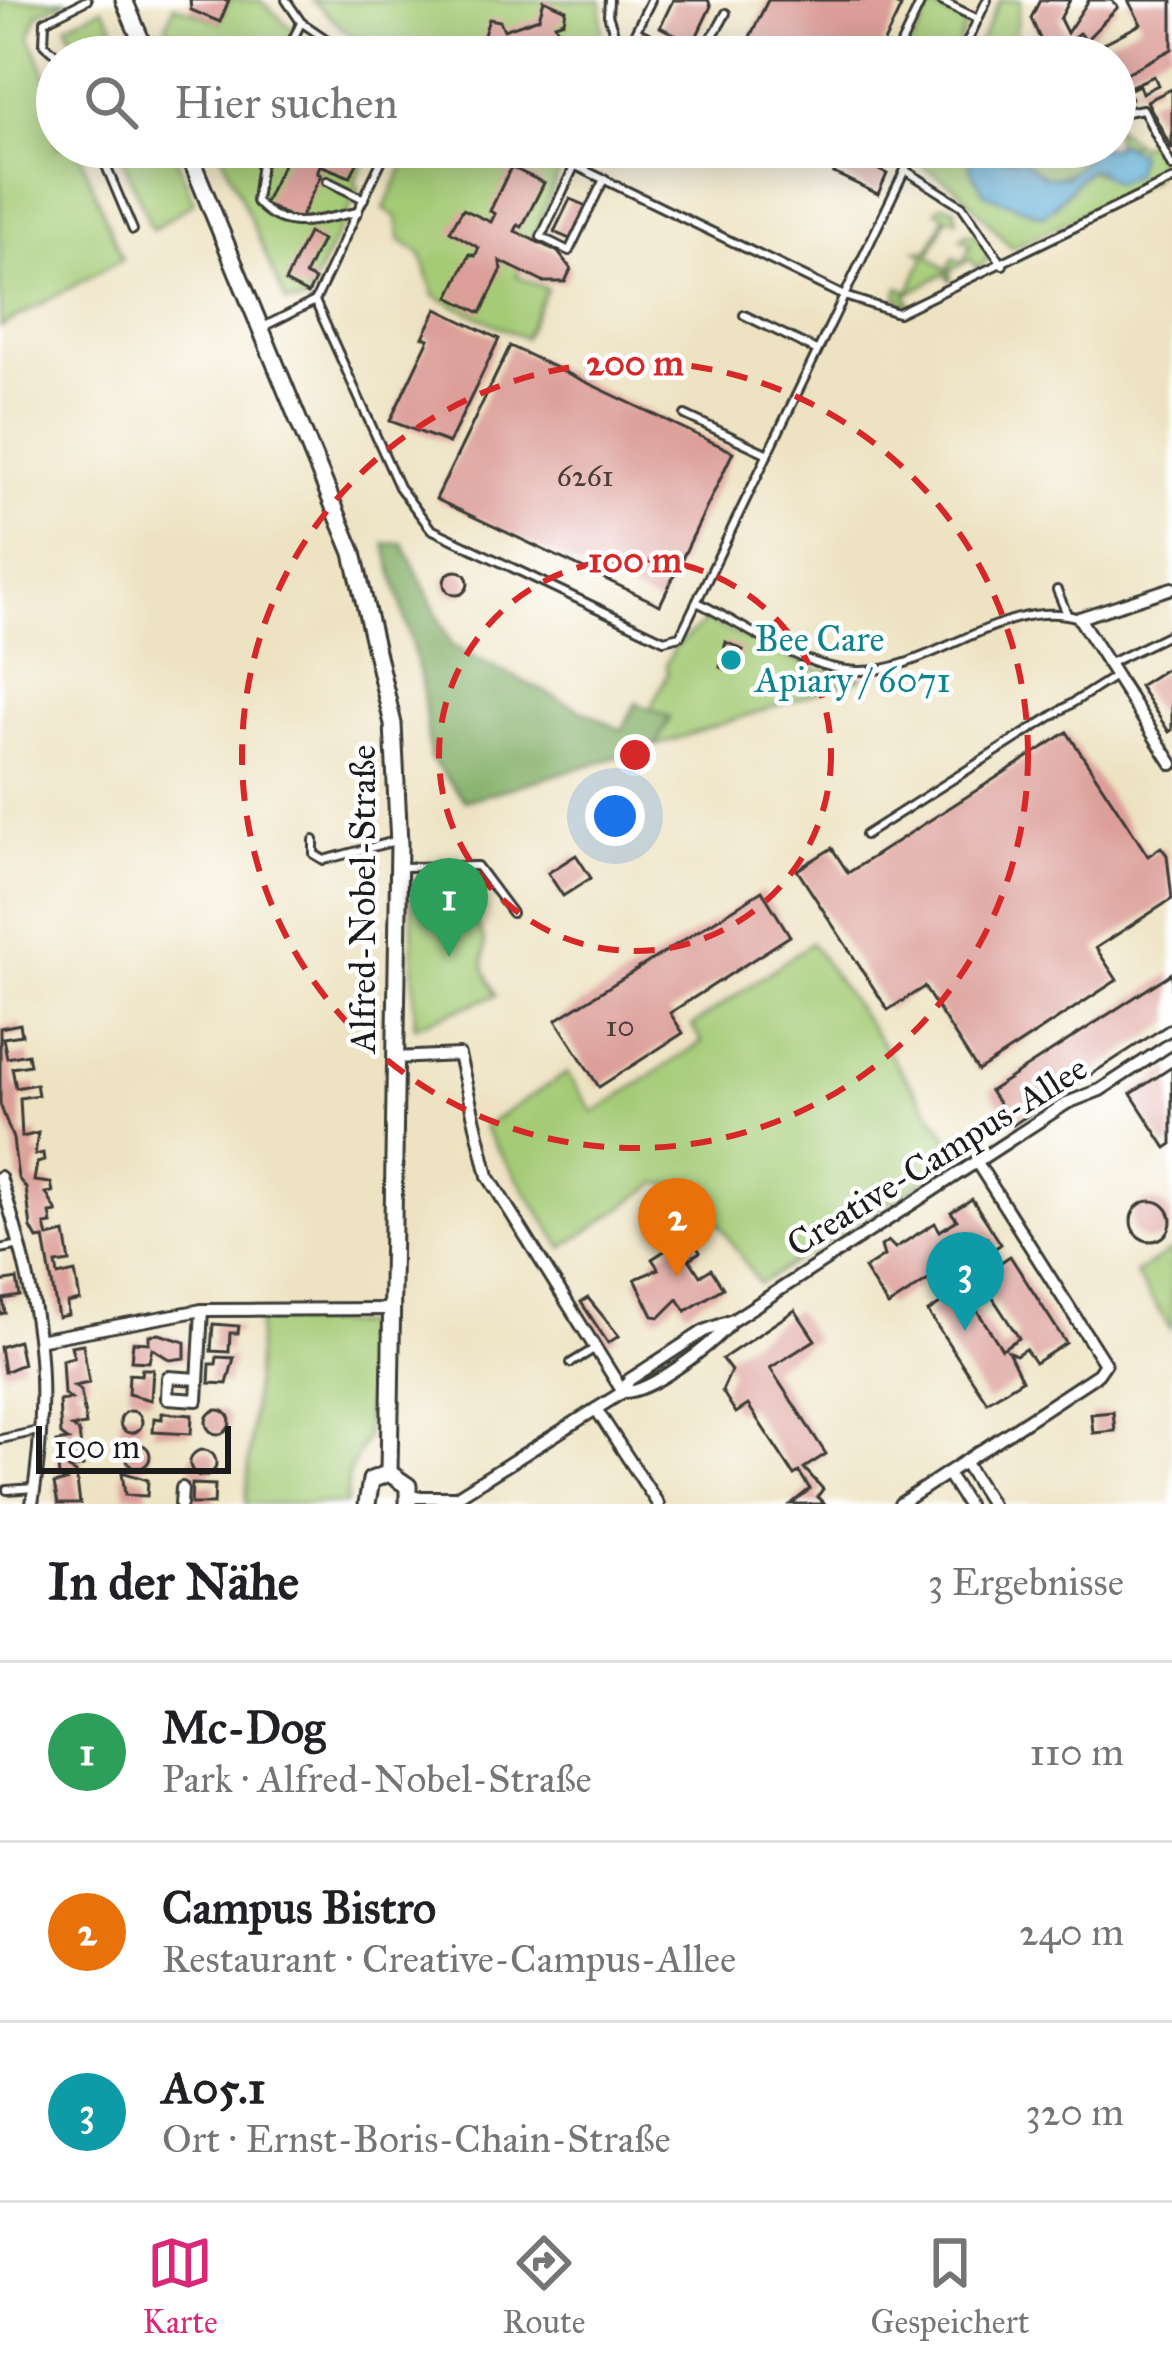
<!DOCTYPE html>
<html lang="de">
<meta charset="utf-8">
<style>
:root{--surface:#fff;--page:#f2f2f2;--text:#202124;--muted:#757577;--line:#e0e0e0;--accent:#db2777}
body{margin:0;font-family:"IM FELL Great Primer",serif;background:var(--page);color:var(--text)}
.scale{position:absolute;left:36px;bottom:30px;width:195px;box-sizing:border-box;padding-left:12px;border:6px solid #1c1c1c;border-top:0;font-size:33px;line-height:42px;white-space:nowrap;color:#1c1c1c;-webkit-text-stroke:9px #fff;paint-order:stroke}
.you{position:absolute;left:615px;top:816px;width:42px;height:42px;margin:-30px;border:9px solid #fff;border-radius:50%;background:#1a73e8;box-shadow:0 0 0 18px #1a73e833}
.badge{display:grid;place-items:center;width:78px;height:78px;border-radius:50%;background:var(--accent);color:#fff;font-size:39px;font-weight:700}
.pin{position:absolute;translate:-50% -99px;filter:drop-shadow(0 3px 6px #0008)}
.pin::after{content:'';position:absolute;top:63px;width:42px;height:36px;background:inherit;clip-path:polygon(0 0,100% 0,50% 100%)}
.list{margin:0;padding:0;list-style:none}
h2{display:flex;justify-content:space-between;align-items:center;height:156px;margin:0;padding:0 48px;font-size:51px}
h2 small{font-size:39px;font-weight:400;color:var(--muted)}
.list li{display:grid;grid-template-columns:78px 1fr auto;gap:36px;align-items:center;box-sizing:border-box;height:180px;padding:0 48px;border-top:3px solid var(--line)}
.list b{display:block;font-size:45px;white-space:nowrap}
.list p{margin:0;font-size:39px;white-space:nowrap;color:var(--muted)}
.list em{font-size:39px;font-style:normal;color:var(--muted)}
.icon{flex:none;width:66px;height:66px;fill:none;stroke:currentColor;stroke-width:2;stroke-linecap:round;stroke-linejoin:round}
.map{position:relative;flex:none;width:1172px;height:1504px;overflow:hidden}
.search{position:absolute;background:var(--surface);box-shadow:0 6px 30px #0003;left:36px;right:36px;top:36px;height:132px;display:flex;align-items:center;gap:30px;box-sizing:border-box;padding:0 42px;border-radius:66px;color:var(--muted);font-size:45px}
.sheet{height:696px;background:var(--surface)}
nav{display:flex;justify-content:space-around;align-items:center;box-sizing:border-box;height:168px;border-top:3px solid var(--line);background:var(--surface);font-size:33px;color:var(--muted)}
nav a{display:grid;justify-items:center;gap:6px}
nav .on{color:var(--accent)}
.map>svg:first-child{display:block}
.green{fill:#a4cb76;stroke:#607449;stroke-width:3}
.forest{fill:#83af67;stroke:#506642;stroke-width:3}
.water{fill:#58aad3;stroke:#3a6378;stroke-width:3}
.building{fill:#dc9e98}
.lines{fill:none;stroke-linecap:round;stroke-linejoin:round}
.lane-casing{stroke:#3b3a35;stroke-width:12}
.street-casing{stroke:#3b3a35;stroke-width:16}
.secondary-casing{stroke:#3b3a35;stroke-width:21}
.lane{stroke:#fff;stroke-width:6}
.street{stroke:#fff;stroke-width:10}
.secondary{stroke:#fff;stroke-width:15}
.ring{fill:none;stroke:#d62828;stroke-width:6;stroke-dasharray:21 15}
.culture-dot{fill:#0f9aa8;stroke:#fff;stroke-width:4.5}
.labels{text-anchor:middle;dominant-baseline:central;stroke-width:9;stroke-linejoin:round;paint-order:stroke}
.number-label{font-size:30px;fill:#4c3c3b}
.culture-label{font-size:36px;fill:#0d838f;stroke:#fff;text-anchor:start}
.street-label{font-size:36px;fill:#1c1c1c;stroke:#fff}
.centre{fill:#d62828;stroke:#fff;stroke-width:6}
.ring-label{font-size:36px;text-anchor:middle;font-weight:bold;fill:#d62828;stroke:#fff;stroke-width:9;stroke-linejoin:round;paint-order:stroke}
</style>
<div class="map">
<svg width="1172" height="1504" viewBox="0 0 1172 1504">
<rect width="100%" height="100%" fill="#fff"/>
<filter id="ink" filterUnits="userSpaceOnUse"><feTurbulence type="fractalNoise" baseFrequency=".00833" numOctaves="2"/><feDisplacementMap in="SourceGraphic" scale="24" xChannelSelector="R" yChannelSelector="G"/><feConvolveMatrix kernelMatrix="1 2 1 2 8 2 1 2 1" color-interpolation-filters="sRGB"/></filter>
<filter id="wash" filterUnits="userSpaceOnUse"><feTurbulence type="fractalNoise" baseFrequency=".004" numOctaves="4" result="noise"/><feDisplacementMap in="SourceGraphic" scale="48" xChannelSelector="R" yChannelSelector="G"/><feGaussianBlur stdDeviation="2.7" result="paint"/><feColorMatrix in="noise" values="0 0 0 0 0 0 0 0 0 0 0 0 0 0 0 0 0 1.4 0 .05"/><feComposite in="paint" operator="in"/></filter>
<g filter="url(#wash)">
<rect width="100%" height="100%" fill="#ede2c1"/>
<g class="green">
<path d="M0,0H68L38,13L30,37L57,101V147H77L122,259L0,327Z"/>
<path d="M229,0H260L323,57H179L166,27L174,5L220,22Z"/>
<path d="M312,0H601L602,34L591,57H391L349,34Z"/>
<path d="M1000,0H1021L1011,57H973Z"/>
<path d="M932,7L966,25L954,57H905Z"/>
<path d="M103,8L131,57H80L67,25Z"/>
<path d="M1115,127L1139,146L1150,141L1160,156L1153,179L1012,248L959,190L922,165L929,147H971C963,196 1005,195 1036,215L1056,206L1088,170L1105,175L1131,145L1115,141Z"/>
<path d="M118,147H172L194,202L152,230Z"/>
<path d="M219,147L369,151L355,181L359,189L305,302H286Z"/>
<path d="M413,147H523L561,168L517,276L547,289L524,338L434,296L421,254L400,240L397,217L384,209Z"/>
<path d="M990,147H1095L1078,169L1052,179L1015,160L993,158Z"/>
<path d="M943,204L955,208L957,220L947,217L929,256L947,270L953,258L963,262L971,245L961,240L965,234H974L989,249L988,259L977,269L971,259L950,271L951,282L945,273L906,295L911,304L905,305L897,296L899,287L909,291L925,256L917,251L929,250L945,216L936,211Z"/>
<path d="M706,621L818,670L864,677L655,746L670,718L650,710L668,673L666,665L675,647Z"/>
<path d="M459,880L485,942L484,968L496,995L415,1026L411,884Z"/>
<path d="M811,943L962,1157L759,1284L695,1188L658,1183L563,1248L483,1127L567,1073L594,1113L702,1042L692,1026Z"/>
<path d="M1172,1250V1331L1135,1274Z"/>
<path d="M259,1318L363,1325L370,1331L366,1439L349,1472L346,1504H246Z"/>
</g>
<path class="forest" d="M403,543L452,646L622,730L636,703L670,717L655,746L465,801L430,758L422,683L385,544Z"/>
<path class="water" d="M1115,141L1139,153L1134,174L1114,183L1097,170H1088L1044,216L985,194L970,169L971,147H990L993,157L1023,160L1043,176L1067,177L1095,147H1115Z"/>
<g id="blocks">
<g class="building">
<path d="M190,0H229L220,22L191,10Z"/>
<path d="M544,0L566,10L564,21L555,24L570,57H497V45L481,44L489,19L500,21L504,30L539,18Z"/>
<path d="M673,0H708L711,6L693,44L660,27Z"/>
<path d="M768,0H886L901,7L877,57H740Z"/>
<path d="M1040,0H1070L1060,19L1067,33L1089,0H1111L1118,7L1086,40L1079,33L1071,39L1079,56L1141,24L1128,0H1172V49L1115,79V57H1048L1031,18Z"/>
<path d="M1154,76L1158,85L1142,93L1139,85L1127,91L1131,99L1119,106L1115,93Z"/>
<path d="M1172,89V150L1147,101Z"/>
<path d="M277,147H353L362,154L350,177L320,165L317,173L321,175L299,221L264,204L286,158L294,155Z"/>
<path d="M847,147H864L885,158L879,170L887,174L878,194L834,173Z"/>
<path d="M511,167L544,183L522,227L518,225L515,231L558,252L571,269L565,282H543L500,261L502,269L481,313L449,297L470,254L475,256L479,248L450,231L463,209L491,222L495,214L490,211Z"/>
<path d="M570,199L586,206L570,239L554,232Z"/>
<path d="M308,233L322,240L305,275L315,280L308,294L285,282Z"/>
<path d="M437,309L499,339L449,443L390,421L429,339L423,337Z"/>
<path d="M510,346L733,452L660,605L436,499Z"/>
<circle cx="456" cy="583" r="12"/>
<path d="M726,642L743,650L732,672L720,667Z"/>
<path d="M1172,665V730L1169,732L1139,686Z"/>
<path d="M1067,732L1148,856L1161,847L1167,855L1172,899L1096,948L1117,980L978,1071L924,987L888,1010L797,870L832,848L848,873Z"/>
<path d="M576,855L591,878L563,896L548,873Z"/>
<path d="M762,891L790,936L670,1013L683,1033L599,1087L556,1020Z"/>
<path d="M1172,973V1022L1013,1125L990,1091Z"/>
<path d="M20,1024L22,1035L3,1038L7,1058L28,1054L30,1065L12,1068L16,1088L36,1084L38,1095L20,1098L22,1137L38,1133L35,1155L43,1153L44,1161L37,1163L34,1181L51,1183L53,1192L46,1193L57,1212L50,1213L52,1224L45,1225L48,1237L65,1233L70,1262L56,1264L58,1276L75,1272L80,1300L67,1303L68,1315L58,1317L44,1238L37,1239L31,1228L26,1188L18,1178L13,1139L0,1104V1028Z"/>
<path d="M1172,1067V1144L1166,1148L1131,1094Z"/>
<path d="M972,1199L1001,1244L994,1249L987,1238L974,1247L969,1239L952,1250L959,1260L888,1306L864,1269L884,1256L881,1246L888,1241L895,1248L935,1223L940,1231L957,1220L951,1212Z"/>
<circle cx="1151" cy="1221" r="20"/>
<path d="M689,1235L700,1252L689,1259L700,1276L711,1269L723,1288L686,1311L678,1299L660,1317L653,1316L635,1279L659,1269L652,1259Z"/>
<path d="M1010,1256L1066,1343L1035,1363L1025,1349L1016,1355L1008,1351L1022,1380L987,1402L928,1312L963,1289L1002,1349L1019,1338L979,1277Z"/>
<path d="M17,1279L20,1296L3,1299L5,1313L0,1314V1282Z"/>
<path d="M588,1298L619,1336L608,1343L581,1302Z"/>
<path d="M795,1310L815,1340L770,1368L826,1454L804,1468L823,1489L817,1497L825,1504H791L810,1489L799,1472L794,1475L748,1405L736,1413L722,1391L731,1371L722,1359Z"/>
<path d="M213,1324L239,1326L238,1333H230L229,1352L211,1351Z"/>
<path d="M159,1334L185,1342V1358L170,1360L152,1348L149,1362L131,1361L133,1342L149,1343V1335Z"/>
<path d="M18,1341L23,1364L4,1372L0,1347Z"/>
<path d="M83,1344L89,1383L74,1386L81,1391L86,1425L72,1427L79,1432L83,1466L69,1469L76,1473L80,1504H58L54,1484L66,1481L59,1477L56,1442L68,1440L61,1435L59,1401L71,1399L64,1394L62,1360L74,1357L71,1346Z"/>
<path d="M217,1357L234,1358L227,1384L209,1383L210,1364H216Z"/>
<path d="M142,1369H153L151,1400L128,1394L129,1374L141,1375Z"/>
<circle cx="218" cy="1422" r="12"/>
<circle cx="131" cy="1422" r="11"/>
<path d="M1113,1412L1115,1431L1093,1433L1091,1414Z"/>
<path d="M162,1413L192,1415L191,1434L153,1432L154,1418L162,1419Z"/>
<circle cx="138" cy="1456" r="12"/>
<circle cx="203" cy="1463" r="13"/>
<path d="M122,1472L148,1480L147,1496L125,1495Z"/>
<path d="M192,1484L215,1485L214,1504H191Z"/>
</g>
</g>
</g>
<g filter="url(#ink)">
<use href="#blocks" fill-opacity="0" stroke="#3b3a35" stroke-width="3"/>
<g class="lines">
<g class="lane-casing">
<g id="lane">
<path d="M286,0L301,22L352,57"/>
<path d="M609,0L608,15L622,57"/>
<path d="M939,0L978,19"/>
<path d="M636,31C682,54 699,67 726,13"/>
<path d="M59,57L44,44L45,21L87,0"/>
<path d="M284,57L301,23"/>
<path d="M318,57L326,42"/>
<path d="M623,57L651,0"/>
<path d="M895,57L922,0"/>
<path d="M960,57L987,0"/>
<path d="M1115,114L1143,109L1172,167"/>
<path d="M98,147L133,230"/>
<path d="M388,147L315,301L399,487L431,529L664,640L680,636L916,147"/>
<path d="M537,147L844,296L898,313L1172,180"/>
<path d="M890,147L911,157"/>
<path d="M262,155L256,201C285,236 320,218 358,212"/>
<path d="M571,163L579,147"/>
<path d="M575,165L541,237L569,251L604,179"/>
<path d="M905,170L962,206L1003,265"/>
<path d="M327,181L364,199"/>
<path d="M744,315L816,350"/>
<path d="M265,326L315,301"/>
<path d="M685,415L768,454"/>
<path d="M1057,590L1067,614"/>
<path d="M697,602C744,625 804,670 858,671C931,673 1005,595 1079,618"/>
<path d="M1108,664L1172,633"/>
<path d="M865,835L1115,676"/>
<path d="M314,840V854L324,860L395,841"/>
<path d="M402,867L477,866L512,913"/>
<path d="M0,1249L20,1245"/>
<path d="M571,1363L594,1349"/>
<path d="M1,1439L38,1431"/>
<path d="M7,1490L34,1488"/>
</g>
</g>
<g class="street-casing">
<g id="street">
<path d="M1172,588L1079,618L1172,764"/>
<path d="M394,1058L459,1055L488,1176L623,1392"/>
<path d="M0,1177C38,1299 53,1376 32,1504"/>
<path d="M43,1339L202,1310L389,1309"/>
<path d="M198,1379L168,1377L167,1398L197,1400L202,1310"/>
<path d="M623,1392C649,1394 711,1345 729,1325"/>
<path d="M596,1409L658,1504"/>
<path d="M965,1463L991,1504"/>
<path d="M947,1473L967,1504"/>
<path d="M410,1497H456L623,1392L629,1380L704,1331L733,1320L1067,1103L1100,1090L1172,1043"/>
<path d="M181,1504L182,1488"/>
<path d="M900,1504L1098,1374L1105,1364L976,1161"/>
</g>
</g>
<g class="secondary-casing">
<g id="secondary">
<path d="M124,0L148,57"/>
<path d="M186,147L353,553L393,724L399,844L389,1473"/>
<path d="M367,1504L371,1480L389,1473L408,1486V1504"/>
</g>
</g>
<use href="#lane" class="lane"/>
<use href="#street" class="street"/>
<use href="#secondary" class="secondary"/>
</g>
</g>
<g class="ring">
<circle cx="635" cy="755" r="196"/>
<circle cx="635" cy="755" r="393"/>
</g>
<circle class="culture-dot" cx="731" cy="660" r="12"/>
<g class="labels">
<g class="number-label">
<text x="585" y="476">6261</text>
<text x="620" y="1026">10</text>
</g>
<g class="culture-label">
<text x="755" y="639">Bee Care<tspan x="755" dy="41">Apiary / 6071</tspan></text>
</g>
<g class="street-label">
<text transform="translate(363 899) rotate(-90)">Alfred-Nobel-Straße</text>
<text transform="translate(937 1156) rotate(-32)">Creative-Campus-Allee</text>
</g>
</g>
<circle cx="635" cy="755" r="18" class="centre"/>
<g class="ring-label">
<text x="635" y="375">200 m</text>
<text x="635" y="572">100 m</text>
</g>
</svg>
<div class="scale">100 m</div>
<div class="you"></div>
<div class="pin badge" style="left:449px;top:957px;background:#2e9e5b">1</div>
<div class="pin badge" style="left:677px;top:1277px;background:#e8710a">2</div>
<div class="pin badge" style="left:965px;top:1331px;background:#0f9aa8">3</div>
<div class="search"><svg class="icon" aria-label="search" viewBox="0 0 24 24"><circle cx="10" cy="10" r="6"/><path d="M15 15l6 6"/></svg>Hier suchen</div>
</div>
<section class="sheet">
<h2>In der Nähe<small>3 Ergebnisse</small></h2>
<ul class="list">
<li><span class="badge" style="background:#2e9e5b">1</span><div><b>Mc-Dog</b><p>Park · Alfred-Nobel-Straße</p></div><em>110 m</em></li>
<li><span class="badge" style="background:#e8710a">2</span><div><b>Campus Bistro</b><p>Restaurant · Creative-Campus-Allee</p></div><em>240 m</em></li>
<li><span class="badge" style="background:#0f9aa8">3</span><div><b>A05.1</b><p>Ort · Ernst-Boris-Chain-Straße</p></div><em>320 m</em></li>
</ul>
</section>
<nav>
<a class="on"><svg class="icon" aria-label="map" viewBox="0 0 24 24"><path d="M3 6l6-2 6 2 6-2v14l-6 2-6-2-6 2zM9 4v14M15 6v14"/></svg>Karte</a>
<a><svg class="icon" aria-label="directions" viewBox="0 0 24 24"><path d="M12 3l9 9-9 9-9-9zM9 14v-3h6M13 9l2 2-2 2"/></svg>Route</a>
<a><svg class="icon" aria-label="saved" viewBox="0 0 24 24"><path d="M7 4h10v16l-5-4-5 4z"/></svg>Gespeichert</a>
</nav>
